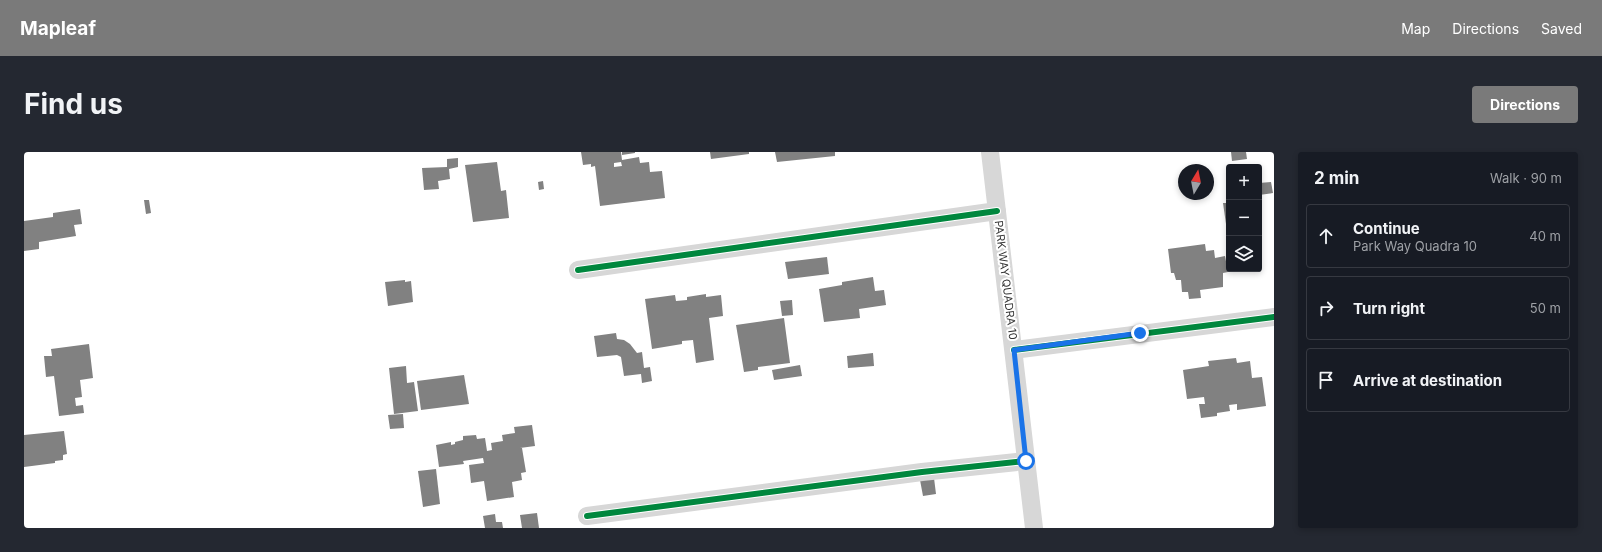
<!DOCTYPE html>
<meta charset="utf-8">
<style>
:root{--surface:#171b24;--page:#242831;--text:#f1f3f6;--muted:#9ea1a6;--line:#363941;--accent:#7a7a7a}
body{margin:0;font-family:Inter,sans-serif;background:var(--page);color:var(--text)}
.controls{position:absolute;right:12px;top:12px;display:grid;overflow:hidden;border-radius:4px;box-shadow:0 2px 6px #0003}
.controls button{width:36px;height:36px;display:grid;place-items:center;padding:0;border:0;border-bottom:1px solid var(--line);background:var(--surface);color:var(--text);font:20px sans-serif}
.compass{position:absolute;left:1154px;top:12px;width:36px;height:36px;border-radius:50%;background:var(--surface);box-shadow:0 2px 6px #0003;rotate:10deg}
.stop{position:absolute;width:12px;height:12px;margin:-9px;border:3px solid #1a73e8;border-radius:50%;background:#fff}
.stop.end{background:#1a73e8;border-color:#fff;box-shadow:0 1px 4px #0008}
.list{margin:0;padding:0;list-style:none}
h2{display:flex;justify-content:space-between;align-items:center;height:52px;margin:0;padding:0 16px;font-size:17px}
h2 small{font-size:13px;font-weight:400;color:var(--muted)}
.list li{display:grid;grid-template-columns:26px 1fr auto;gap:12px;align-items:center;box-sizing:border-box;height:64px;margin:0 8px 8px;padding:0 8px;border:1px solid var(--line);border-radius:4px}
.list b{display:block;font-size:15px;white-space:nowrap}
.list p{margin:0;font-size:13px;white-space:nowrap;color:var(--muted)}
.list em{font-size:13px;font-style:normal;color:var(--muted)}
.icon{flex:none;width:22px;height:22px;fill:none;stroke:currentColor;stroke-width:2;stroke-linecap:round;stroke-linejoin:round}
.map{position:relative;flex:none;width:1250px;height:376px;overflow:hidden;border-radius:4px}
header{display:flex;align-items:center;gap:24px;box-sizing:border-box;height:56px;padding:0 20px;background:var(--accent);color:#fff}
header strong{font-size:19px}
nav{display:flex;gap:22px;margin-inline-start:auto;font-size:14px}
.intro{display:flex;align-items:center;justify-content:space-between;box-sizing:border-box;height:96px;padding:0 24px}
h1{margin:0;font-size:28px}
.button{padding:10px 18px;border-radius:4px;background:var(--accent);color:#fff;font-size:14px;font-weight:700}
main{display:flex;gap:24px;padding:0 24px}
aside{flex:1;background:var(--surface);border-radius:4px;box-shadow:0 2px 6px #0003}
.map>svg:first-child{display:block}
.building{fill:#818181;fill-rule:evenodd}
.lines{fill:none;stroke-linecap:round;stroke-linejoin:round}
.minor{stroke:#d7d7d7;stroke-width:18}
.cycleway-casing{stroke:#fff;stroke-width:8}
.cycleway{stroke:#00873e;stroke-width:6}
.route{stroke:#1a73e8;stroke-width:5}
.labels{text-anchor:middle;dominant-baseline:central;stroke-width:4;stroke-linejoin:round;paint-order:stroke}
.street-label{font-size:11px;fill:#333;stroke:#fff}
</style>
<header>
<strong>Mapleaf</strong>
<nav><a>Map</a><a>Directions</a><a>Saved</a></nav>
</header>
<div class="intro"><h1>Find us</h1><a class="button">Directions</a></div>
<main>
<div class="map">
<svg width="1250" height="376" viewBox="0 0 1250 376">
<rect width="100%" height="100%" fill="#fff"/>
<g class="building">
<path d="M557,0H597L598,8L615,5L616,11L625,10L626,20L638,19L641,46L576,54L571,14L567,15V12L559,13ZM597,10L598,14L590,15V11Z"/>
<path d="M598,0H611V1L598,3Z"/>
<path d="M686,0H725V2L687,7Z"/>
<path d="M751,0H811V4L753,10Z"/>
<path d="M1207,0H1222L1223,7L1208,9Z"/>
<path d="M434,6V15L425,17L426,27L414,29L415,37L400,38L398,16L423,15V7Z"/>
<path d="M473,10L477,39L482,38L485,66L449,70L441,13Z"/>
<path d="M519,29L520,37L515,38L514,30Z"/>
<path d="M1247,30L1249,41L1235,43V31Z"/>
<path d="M120,48H125L127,61L122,62Z"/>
<path d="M1199,51H1205V79H1203Z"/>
<path d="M56,57L58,72L50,73L52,84L15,90V97L0,99V69L29,65V61Z"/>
<path d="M1181,92L1182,99L1190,98L1191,106L1201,104L1204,120L1199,121V135L1176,138L1177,146L1165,147L1164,140H1158L1157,128H1152L1150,121H1147L1144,97Z"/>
<path d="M803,105L805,122L764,127L761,110Z"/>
<path d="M849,125L851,139L860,138L862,153L835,157L836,166L800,170L795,137L818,133V130Z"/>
<path d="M381,128V130L387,129L389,150L364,154L361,130Z"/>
<path d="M682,142V145L697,143L699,164L685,166L690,208L672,211L669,188L658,189V192L628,197L621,147L651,143L652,149L663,148V145Z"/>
<path d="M768,148L769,163L758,164L756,149Z"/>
<path d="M760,166L766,211L734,215V218L720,220L712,173Z"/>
<path d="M592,181L593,187L600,188L606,192L613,201L618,200L620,216L626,215L628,229L618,231L617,222L600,224L597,205L593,203L573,205L570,184Z"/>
<path d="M65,192L69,226L56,228L58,245L51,246L52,254L59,253L60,261L35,264L30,224L22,225L20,204H28L27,197Z"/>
<path d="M849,201L850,214L824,216L823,204Z"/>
<path d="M1212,206L1213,211L1226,209L1228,226L1238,225L1242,254L1213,258V252L1205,253L1206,259L1193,261V264L1177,266L1175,252H1181L1180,245L1163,247L1159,218L1185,214L1184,209Z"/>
<path d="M776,213L778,224L750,228L748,218Z"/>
<path d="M382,214L383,231L390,230L394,259L370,262L365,216Z"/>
<path d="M440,223L445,252L397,258L393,229Z"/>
<path d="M379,262L380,276L366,277L364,263Z"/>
<path d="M508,273L511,294L496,296H498L502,320L497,321L498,328L488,330L490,345L463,349L460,329L447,331L445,313L460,311L459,306L439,309L440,312L415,315L412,293L427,290V293L431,292V290L439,288V284L452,283L453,287L461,286L463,299L468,298L467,291L479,289L478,283L491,281L490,275Z"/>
<path d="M40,279L43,302L39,303V308L31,309V311L0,315V283Z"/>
<path d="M412,317L416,352L399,355L394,319Z"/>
<path d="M910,326L912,342L899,344L896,328Z"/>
<path d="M513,361L515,376H498L496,363Z"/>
<path d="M471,362L472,370H478L479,376H461L459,364Z"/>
</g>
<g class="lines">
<g class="minor">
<path d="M966,0L1010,376"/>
<path d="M554,118L973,59"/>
<path d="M990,198L1250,165"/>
<path d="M563,364L898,320L1002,309"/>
</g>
<g class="cycleway-casing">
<g id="cycleway">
<path d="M554,118L973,59"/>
<path d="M990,198L1250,165"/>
<path d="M563,364L898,320L1002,309"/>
</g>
</g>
<use href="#cycleway" class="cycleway"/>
</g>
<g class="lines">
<path class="route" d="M1002,309L990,198L1116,181"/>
</g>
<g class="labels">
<g class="street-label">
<text transform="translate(982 128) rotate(83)">PARK WAY QUADRA 10</text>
</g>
</g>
</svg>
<div class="controls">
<button>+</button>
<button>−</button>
<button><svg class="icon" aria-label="layers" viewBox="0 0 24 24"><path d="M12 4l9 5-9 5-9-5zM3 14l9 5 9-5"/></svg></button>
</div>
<svg class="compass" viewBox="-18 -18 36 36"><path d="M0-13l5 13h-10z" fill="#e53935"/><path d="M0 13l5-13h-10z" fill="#9ea1a6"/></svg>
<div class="stop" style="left:1002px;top:309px"></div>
<div class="stop end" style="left:1116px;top:181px"></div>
</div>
<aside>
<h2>2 min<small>Walk · 90 m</small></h2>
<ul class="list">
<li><svg class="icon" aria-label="ahead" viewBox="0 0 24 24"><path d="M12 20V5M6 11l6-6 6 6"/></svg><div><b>Continue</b><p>Park Way Quadra 10</p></div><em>40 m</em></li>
<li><svg class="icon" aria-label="right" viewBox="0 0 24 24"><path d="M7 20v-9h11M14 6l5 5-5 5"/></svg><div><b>Turn right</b></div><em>50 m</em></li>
<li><svg class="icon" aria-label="arrive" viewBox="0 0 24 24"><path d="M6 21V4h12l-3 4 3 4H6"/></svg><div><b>Arrive at destination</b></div></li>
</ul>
</aside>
</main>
